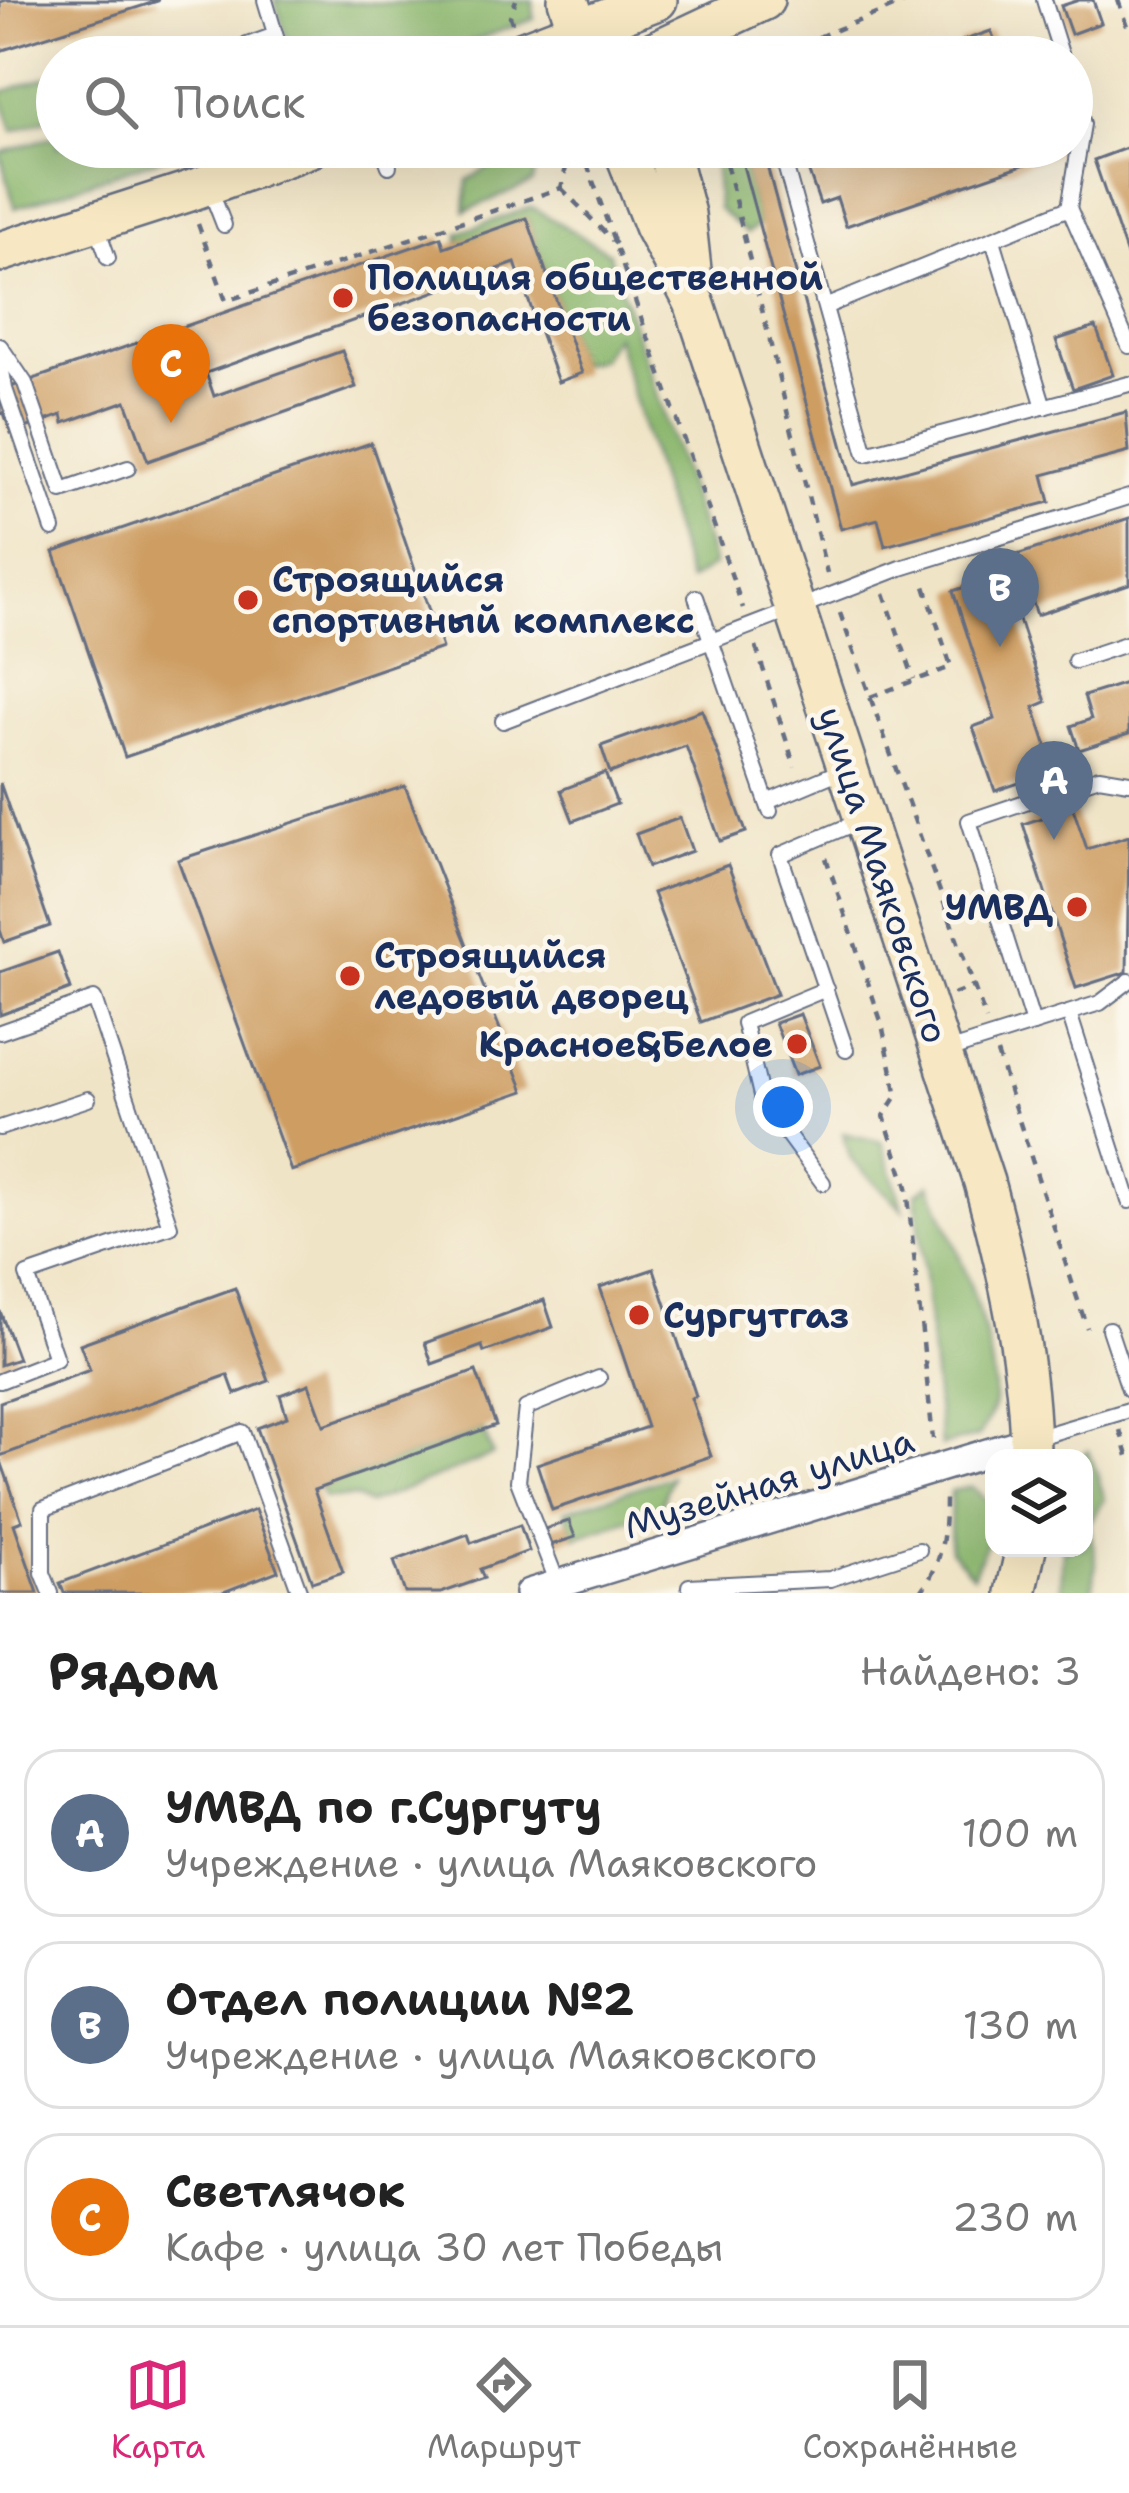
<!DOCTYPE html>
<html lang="ru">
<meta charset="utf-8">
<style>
:root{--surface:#fff;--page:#f2f2f2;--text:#222;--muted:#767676;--line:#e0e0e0;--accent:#db2777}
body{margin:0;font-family:"Shantell Sans",sans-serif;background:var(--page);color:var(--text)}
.controls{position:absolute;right:36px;bottom:36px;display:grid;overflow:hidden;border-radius:24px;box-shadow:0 12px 48px #0002}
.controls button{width:108px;height:108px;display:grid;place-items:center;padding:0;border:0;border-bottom:3px solid var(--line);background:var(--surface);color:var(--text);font:60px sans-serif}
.you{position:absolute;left:783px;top:1107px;width:42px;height:42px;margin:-30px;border:9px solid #fff;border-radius:50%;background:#1a73e8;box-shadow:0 0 0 18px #1a73e833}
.badge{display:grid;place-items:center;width:78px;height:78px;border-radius:50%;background:var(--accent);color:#fff;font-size:39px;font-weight:700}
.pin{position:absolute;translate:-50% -99px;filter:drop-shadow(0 3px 6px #0008)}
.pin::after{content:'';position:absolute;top:63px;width:42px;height:36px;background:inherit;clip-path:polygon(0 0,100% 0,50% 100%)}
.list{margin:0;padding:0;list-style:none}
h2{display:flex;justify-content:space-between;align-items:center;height:156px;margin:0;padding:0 48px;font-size:51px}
h2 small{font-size:39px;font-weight:400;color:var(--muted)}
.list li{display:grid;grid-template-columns:78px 1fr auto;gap:36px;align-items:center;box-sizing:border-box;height:168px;margin:0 24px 24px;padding:0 24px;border:3px solid var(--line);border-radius:36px}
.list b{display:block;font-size:45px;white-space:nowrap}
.list p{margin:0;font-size:39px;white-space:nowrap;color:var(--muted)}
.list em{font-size:39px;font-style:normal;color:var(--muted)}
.icon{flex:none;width:66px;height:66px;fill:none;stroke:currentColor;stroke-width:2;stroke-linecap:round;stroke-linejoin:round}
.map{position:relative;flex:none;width:1129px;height:1593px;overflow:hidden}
.search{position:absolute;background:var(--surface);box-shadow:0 12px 48px #0002;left:36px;right:36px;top:36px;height:132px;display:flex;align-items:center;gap:30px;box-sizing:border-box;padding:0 42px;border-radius:66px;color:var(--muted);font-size:45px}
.sheet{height:732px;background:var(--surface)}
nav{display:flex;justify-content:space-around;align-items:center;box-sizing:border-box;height:168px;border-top:3px solid var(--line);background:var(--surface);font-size:33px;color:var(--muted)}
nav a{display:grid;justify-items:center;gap:6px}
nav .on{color:var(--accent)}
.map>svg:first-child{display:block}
.forest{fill:#8cb76e;stroke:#547366;stroke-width:3}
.building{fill:#cd9d62}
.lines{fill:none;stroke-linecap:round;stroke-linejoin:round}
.service-casing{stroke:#666e82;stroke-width:18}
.minor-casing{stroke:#666e82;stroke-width:32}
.secondary-casing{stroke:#666e82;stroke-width:44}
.path{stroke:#666e82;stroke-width:4.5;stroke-dasharray:9 9;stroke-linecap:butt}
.service{stroke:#fff;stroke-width:14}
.minor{stroke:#fff;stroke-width:27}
.secondary{stroke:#f7e8c3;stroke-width:39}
.poi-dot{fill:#c8321e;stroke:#fbf7ec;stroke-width:4.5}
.labels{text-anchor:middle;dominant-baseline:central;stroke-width:9;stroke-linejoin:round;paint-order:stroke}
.poi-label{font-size:36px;font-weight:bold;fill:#1b2f5e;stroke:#fbf7ec;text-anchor:start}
.street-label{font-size:36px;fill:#1b2f5e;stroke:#fbf7ec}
</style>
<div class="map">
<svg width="1129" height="1593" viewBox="0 0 1129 1593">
<rect width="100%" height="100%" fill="#fbf7ec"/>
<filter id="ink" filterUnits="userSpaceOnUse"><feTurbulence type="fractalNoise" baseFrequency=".00833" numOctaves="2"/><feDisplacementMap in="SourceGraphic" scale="24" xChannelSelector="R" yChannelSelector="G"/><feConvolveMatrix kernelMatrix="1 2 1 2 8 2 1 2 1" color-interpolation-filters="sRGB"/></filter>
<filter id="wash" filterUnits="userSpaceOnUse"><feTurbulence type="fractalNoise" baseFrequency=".004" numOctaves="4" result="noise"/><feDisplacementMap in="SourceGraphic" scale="48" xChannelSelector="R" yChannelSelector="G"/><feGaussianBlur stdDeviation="2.7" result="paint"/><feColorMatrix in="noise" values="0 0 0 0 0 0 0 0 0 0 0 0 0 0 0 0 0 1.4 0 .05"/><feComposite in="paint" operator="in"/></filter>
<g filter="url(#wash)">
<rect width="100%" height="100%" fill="#f0e4c6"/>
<g class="forest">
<path d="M275,0L384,3L533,0L534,19L428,57H293Z"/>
<path d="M57,73V116L13,131L0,93Z"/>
<path d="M57,135V147H169L170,155L15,208L0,153Z"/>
<path d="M714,147H738L759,224L747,233L718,209Z"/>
<path d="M525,156L537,164L532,183L465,211L468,180L495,164Z"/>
<path d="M532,207L609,253L714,565L689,581L615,335L601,358L579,365L527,219L459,242V233Z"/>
<path d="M843,1133L882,1142L903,1209L851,1160Z"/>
<path d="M930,1184C954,1242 997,1338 994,1402C993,1413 984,1426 979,1436L941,1446L916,1194Z"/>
<path d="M483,1430L493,1455L368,1504L355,1497L324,1498L319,1488Z"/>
<path d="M1089,1451L1105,1499L1089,1523L1096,1563L1092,1593H1061L1063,1548H1084V1458H1077Z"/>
<path d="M671,1476L660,1509L575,1537L565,1511Z"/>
<path d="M972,1487L993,1506L990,1535L973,1575L950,1550L951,1491Z"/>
</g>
<g id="blocks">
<g class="building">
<path d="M6,0H158V1L0,51V2Z"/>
<path d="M1079,0H1093L1101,23L1071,34L1061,6Z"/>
<path d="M991,31L1001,57H965L959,42Z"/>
<path d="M738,147H762L853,485L1126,412L1129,452L1043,475L1050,502L1003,514L885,546L878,519L841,529Z"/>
<path d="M826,147H1072V148L846,226L837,198L820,204L803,155Z"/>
<path d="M1129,147V258H1128L1094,160Z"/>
<path d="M527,218L582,373L558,382L515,263L206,373L214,396L342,351L356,387L148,461L126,401L64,423L62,415L11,433L4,413L0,414V391L5,389L441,237L444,247Z"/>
<path d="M1096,327L1113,375L1073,389L1056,340Z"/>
<path d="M371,443L442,648L125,757L54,552Z"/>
<path d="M1129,518V584L1037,615L1017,555Z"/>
<path d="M1004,574L1046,702L1034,707L1055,771L995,791L973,727L995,719L953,591Z"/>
<path d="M1129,682V734L1079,750L1071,726L1091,719L1084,696Z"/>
<path d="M702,710L746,832L720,841L686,746L610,773L601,746Z"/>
<path d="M605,773L617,804L573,821L561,790Z"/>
<path d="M0,783L50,926L4,942L0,930Z"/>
<path d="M405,786L524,1091L291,1171L178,860Z"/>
<path d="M1073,808L1087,849L1129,836L1127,972L1076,988L1023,824Z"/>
<path d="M680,818L692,851L648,867L636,834Z"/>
<path d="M728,865L777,994L701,1022L653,893Z"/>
<path d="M58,952L71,989L0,1015V972Z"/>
<path d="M800,1014L820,1066L795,1075L775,1023Z"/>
<path d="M654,1269L696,1396L691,1398L711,1456L552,1510L537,1464L647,1427L600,1287Z"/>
<path d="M235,1288L269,1381L235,1394L228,1375L0,1456V1402L90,1370L80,1344Z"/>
<path d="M544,1300L553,1327L484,1352L482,1346L432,1364L425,1343Z"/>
<path d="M0,1311L18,1359L0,1365Z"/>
<path d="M476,1371L496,1425L314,1490L343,1572L312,1582L257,1428L287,1417L280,1395L309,1384L324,1425Z"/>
<path d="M1,1461L22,1521L14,1524L38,1593H0Z"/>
<path d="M255,1510L278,1571L221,1593H64L60,1583Z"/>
<path d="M569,1521L575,1537L551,1545L545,1529Z"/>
<path d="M520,1525L529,1551L480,1569L484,1578L441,1593H405L394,1561L468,1534L471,1543Z"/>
</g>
</g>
</g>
<g filter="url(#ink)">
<use href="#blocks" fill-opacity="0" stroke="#666e82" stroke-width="3"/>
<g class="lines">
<g class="service-casing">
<g id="service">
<path d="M265,0L282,57"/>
<path d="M1044,0L1062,57"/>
<path d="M214,57L275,35"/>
<path d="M382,147L389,166"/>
<path d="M780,147L866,454L1129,384"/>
<path d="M210,189L224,225"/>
<path d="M1069,208L1129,346"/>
<path d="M97,227L108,258"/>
<path d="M993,240L1044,407"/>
<path d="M827,306L1069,208L1083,124L1072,88"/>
<path d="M0,346L25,383L62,491L128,468"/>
<path d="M0,359L5,389L53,529"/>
<path d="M696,597L770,811"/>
<path d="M1075,661L1129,643"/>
<path d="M503,721L901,568L1129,497"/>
<path d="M767,802L843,770"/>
<path d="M1069,1013L1129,1201"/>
<path d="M1033,1024L969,821L1099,777L1129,782"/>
<path d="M0,1032L94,999L170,1226L27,1275L56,1359L0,1381"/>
<path d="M846,1050L780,855L860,821"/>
<path d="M947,1051L1100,1003L1129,981"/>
<path d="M0,1128L88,1099"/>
<path d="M823,1183L762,1100L744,1023L826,989"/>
<path d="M1109,1329L1129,1389"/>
<path d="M1035,1438L1129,1410"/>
<path d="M558,1584L518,1481L526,1408L599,1378"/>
<path d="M689,1586L830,1579L919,1550"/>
<path d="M51,1593L43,1573V1509L242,1432L300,1593"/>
</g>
</g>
<g class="minor-casing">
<path id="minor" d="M529,1593L1030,1440"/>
</g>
<g class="secondary-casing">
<g id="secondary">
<path d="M568,0L587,57"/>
<path d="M508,57L657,0"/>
<path d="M643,57L764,0"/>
<path d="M623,147L654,226L694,302L984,1182C1008,1271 1030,1365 1030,1458"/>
<path d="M667,147L685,214L692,279"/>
<path d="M0,252L187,192L311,147"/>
<path d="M1016,1593L1026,1548"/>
</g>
</g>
<g class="path">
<path d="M1118,0L1129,32"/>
<path d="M512,23L510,16L516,0"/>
<path d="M768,57L911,0"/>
<path d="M561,147L568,159"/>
<path d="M581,147L743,608"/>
<path d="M722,147L827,573"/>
<path d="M561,188L616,244"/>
<path d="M198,224L226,301L561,188L568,159L579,148"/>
<path d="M884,593L914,679"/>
<path d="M840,613L986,1020"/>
<path d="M756,647L795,767"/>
<path d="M870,697L951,667L924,583"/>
<path d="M826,858L882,1024L897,1096L884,1116L907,1187L933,1439"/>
<path d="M953,994L975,986"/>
<path d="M997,1053L1087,1328"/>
<path d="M1120,1430L1129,1459"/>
<path d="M920,1593C945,1561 945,1529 945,1491"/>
</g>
<use href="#service" class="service"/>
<use href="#minor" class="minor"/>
<use href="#secondary" class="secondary"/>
</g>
</g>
<g class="poi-dot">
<circle cx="343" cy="298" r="12"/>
<circle cx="248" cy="600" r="12"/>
<circle cx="1077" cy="907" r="12"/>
<circle cx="350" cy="976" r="12"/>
<circle cx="797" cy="1044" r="12"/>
<circle cx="639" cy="1315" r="12"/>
</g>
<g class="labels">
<g class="poi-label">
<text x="367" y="277">Полиция общественной<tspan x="367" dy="41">безопасности</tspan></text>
<text x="272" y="579">Строящийся<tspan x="272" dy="41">спортивный комплекс</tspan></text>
<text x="1053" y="907" text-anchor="end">УМВД</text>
<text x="374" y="955">Строящийся<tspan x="374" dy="41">ледовый дворец</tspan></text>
<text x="773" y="1044" text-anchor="end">Красное&amp;Белое</text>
<text x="663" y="1315">Сургутгаз</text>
</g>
<g class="street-label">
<text transform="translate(883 875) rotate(72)">улица Маяковского</text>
<text transform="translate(769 1483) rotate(-17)">Музейная улица</text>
</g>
</g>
</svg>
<div class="controls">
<button><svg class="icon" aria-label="layers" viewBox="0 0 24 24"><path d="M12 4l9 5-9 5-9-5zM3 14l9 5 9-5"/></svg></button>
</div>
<div class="you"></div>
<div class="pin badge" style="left:1054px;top:840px;background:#5c6f8a">A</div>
<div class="pin badge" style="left:1000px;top:647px;background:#5c6f8a">B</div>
<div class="pin badge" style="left:171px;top:423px;background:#e8710a">C</div>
<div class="search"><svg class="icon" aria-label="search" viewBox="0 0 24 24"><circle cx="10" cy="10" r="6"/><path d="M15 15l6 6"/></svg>Поиск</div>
</div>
<section class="sheet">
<h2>Рядом<small>Найдено: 3</small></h2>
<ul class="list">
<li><span class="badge" style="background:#5c6f8a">A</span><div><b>УМВД по г.Сургуту</b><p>Учреждение · улица Маяковского</p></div><em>100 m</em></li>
<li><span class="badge" style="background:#5c6f8a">B</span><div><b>Отдел полиции №2</b><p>Учреждение · улица Маяковского</p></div><em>130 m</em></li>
<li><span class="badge" style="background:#e8710a">C</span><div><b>Светлячок</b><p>Кафе · улица 30 лет Победы</p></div><em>230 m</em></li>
</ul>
</section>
<nav>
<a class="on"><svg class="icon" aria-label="map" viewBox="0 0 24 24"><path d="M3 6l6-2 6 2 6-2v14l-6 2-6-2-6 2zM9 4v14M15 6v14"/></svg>Карта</a>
<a><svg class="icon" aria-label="directions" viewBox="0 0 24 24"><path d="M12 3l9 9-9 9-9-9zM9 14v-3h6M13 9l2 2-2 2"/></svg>Маршрут</a>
<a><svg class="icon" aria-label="saved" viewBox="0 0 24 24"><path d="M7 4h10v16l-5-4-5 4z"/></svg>Сохранённые</a>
</nav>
